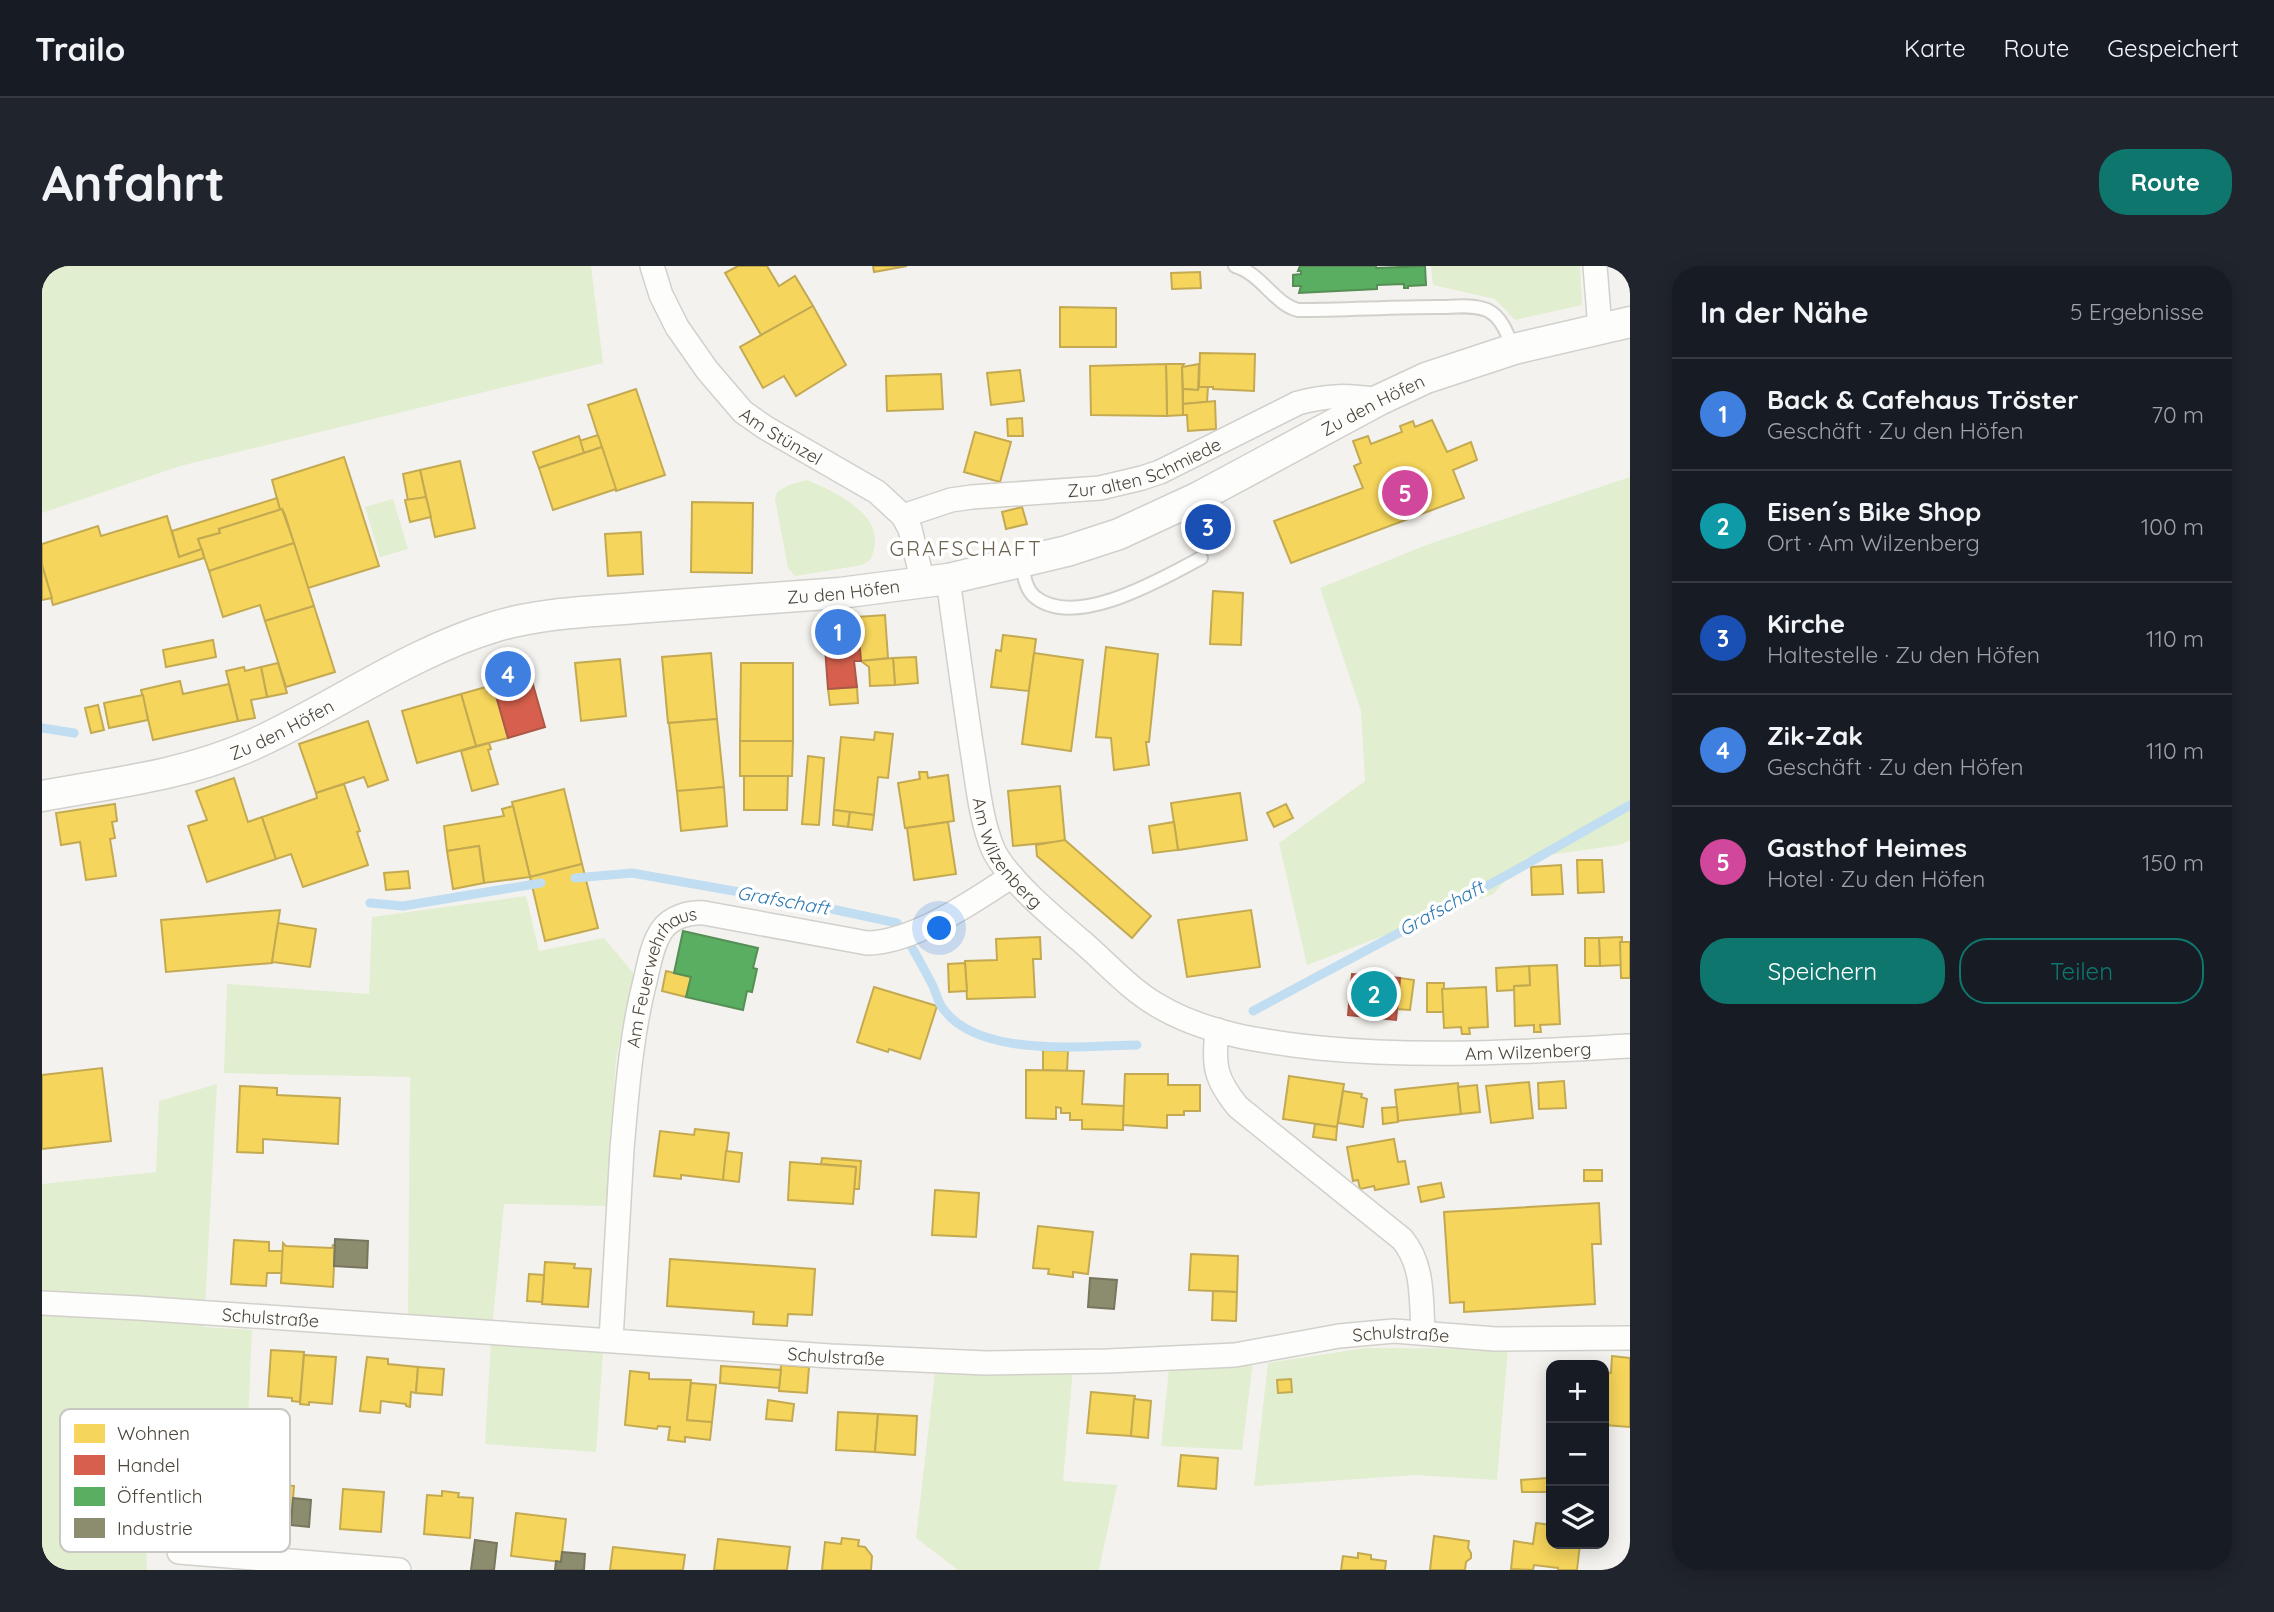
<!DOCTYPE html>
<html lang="de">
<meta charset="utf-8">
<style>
:root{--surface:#171b24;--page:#20242c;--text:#f1f3f6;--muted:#9ea1a6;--line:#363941;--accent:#0f766e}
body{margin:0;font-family:Quicksand,sans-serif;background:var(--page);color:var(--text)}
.controls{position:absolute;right:21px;bottom:21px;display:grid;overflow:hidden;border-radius:14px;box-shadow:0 4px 18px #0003}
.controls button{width:63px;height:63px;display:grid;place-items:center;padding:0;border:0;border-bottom:2px solid var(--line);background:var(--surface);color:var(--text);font:35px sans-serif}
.you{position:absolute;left:898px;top:663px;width:24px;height:24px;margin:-18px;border:5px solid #fff;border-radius:50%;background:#1a73e8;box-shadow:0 0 0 10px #1a73e833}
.badge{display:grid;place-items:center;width:46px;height:46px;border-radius:50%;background:var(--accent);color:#fff;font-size:23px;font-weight:700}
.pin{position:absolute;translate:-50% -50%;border:4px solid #fff;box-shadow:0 2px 7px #0006}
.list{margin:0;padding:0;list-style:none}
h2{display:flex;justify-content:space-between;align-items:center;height:91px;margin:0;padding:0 28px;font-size:30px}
h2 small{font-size:23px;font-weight:400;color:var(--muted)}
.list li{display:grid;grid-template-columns:46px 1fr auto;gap:21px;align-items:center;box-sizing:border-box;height:112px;padding:0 28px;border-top:2px solid var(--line)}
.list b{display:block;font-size:26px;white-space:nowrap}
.list p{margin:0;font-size:23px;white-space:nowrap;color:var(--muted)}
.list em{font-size:23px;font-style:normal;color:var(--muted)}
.actions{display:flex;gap:14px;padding:21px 28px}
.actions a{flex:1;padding:16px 0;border:2px solid var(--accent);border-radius:28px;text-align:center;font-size:24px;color:var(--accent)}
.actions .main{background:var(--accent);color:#fff}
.icon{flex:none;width:38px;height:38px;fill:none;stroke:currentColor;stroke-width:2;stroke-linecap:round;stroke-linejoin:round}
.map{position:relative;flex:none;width:1588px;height:1304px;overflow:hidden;border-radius:28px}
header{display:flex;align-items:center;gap:42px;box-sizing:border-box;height:98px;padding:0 35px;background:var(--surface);border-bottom:2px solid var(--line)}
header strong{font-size:33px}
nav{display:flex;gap:38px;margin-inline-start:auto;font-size:24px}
.intro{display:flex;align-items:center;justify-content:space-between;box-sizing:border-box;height:168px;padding:0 42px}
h1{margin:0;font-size:49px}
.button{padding:18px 32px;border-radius:28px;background:var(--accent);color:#fff;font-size:24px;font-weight:700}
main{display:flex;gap:42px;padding:0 42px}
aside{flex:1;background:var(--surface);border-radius:28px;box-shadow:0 4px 18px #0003}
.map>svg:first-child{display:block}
.green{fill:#e1eecf}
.homes{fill:#f6d55c;stroke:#c3aa52;stroke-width:2}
.shops{fill:#d6604d;stroke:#ac5847;stroke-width:2}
.public{fill:#5aae61;stroke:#568e55;stroke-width:2}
.industry{fill:#8c8c6e;stroke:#78765e;stroke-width:2}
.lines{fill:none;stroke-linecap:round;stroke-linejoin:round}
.stream{stroke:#c0ddf1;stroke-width:9}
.service-casing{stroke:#d2d0cb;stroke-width:16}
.minor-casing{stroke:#d2d0cb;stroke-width:26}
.tertiary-casing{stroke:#d2d0cb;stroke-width:33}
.service{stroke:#fdfdfc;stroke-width:12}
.minor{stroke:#fdfdfc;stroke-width:23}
.tertiary{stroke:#fdfdfc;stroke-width:30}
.labels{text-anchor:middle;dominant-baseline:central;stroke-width:7;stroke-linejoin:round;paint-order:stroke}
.street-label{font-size:18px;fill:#4b4439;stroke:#fff}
.water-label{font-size:19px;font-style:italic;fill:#2e7ab2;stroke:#fff}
.quarter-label{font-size:21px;letter-spacing:2px;fill:#6e6250;stroke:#fff}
.key{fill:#fff;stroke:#c9c7c4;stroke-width:2}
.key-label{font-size:19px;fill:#4b4439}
</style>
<header>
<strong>Trailo</strong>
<nav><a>Karte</a><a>Route</a><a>Gespeichert</a></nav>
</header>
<div class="intro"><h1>Anfahrt</h1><a class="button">Route</a></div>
<main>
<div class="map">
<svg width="1588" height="1304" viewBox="0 0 1588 1304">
<rect width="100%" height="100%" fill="#f4f2ee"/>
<g class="green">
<path d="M0,0H549L561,97L138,200L0,247Z"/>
<path d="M1389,0H1538L1540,39L1473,54L1453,33L1391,19Z"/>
<path d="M1588,211V574L1578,579L1484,592L1451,628L1265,699L1237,577L1323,515L1319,445L1278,322L1387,278Z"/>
<path d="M765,214C796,227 850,252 828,294L820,299L753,310L746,302L733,233L735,226L747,219Z"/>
<path d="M351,233L366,283L338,291L323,241Z"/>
<path d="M484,630L497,685L562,672L592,708L574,793L565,940L462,938L451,1054L366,1049L368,811L182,807L185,718L327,728L330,651Z"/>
<path d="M175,818L162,1061L210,1064L206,1156L194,1157L187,1277L104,1273L105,1304H0V918L114,906L117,835Z"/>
<path d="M449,1073L561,1085L554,1186L443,1178Z"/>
<path d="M1323,1082L1466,1083L1455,1214L1374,1209L1212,1220L1226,1097Z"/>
<path d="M1211,1095L1200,1184L1119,1180L1127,1103Z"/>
<path d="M1031,1103L1021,1215L1075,1219L1057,1304H916L874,1272L893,1106Z"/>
</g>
<g class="homes">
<path d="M696,0H725L737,20L753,10L771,40L719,69L683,7Z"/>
<path d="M831,0H865L832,6Z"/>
<path d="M1158,6L1159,22L1130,23L1129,7Z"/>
<path d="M771,40L804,99L754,130L742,110L721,122L698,81Z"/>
<path d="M1018,41L1074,42V81H1018Z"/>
<path d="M1158,87L1213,88L1212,125L1171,123V121H1157Z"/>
<path d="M1124,98H1142L1140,101L1141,149L1125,150Z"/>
<path d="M1124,98L1125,150L1049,149L1048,100Z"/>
<path d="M1157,98L1156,124L1141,123L1140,101Z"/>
<path d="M978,104L982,135L949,139L945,107Z"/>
<path d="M899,108L901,143L845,145L844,110Z"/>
<path d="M1157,121H1166L1165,136L1141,138V123L1156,124Z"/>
<path d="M594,123L623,209L574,225L546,139Z"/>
<path d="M1173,135L1174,163L1146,165L1145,149H1141V138Z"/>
<path d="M980,152L981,170H966L965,153Z"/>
<path d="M1390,154L1405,186L1429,176L1435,194L1411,204L1422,232L1249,297L1232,255L1321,222L1312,200L1319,197L1311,175L1326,170L1329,178L1360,166L1358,160L1371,155L1373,161Z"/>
<path d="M933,166L969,176L958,216L922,206Z"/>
<path d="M556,169L560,181L542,187L537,175Z"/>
<path d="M537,170L542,187L497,202L491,186Z"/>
<path d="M560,181L574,223L511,244L497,202Z"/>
<path d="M302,191L337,300L266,322L243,249L240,243L238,244L230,214Z"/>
<path d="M418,195L433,262L393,271L378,204Z"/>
<path d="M378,204L384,231L366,235L361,208Z"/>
<path d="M384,231L389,251L368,256L363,234Z"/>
<path d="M235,232L238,244L177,263L178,267L156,273L160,283L137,291L130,265Z"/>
<path d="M650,236L711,237L710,307L649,306Z"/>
<path d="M980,241L985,258L964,263L960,246Z"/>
<path d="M240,243L252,277L167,305L156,273L178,267L177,263Z"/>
<path d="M125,250L137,291L160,283L162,292L11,339L0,299V278L56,260L59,270Z"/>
<path d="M599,266L601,308L566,310L563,268Z"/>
<path d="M252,277L272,340L223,355L218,339L181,351L167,305Z"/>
<path d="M0,299L10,332L0,334Z"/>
<path d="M1171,325L1201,327L1199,379L1168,378Z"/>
<path d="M272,340L293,406L244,421L223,355Z"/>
<path d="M843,349L846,392L819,395L815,351Z"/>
<path d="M961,369L994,373L987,425L949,421L954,384L959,385Z"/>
<path d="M171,374L174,391L124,401L121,384Z"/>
<path d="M1064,381L1116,388L1107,476H1104L1107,499L1072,504L1069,472L1054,471Z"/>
<path d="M669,387L675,453L626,457L620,391Z"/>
<path d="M992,387L1041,394L1029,485L980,478Z"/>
<path d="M874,391L876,417L853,419L851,392Z"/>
<path d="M851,392L853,419L828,420L827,401L819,395Z"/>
<path d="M578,393L584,450L539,455L533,397Z"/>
<path d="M236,397L245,427L225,431L219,401Z"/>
<path d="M699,397H751V475H698Z"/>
<path d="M202,401L203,405L219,401L225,431L209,434L213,452L196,455L184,405Z"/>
<path d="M138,415L141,428L187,418L196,455L111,474L99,424Z"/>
<path d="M451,419L466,472L434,480L419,428Z"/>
<path d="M815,421L816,437L788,439L786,423Z"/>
<path d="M419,428L434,480L375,497L360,445Z"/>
<path d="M101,429L106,454L67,462L62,437Z"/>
<path d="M56,439L62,464L49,467L43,442Z"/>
<path d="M675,453L682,521L635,526L627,457Z"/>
<path d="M326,455L346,514L326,521L322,511L274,527L257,478Z"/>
<path d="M833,466L851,468L846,512L836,511L832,549L792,544L799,471L832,474Z"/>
<path d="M698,475H751L750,510H698Z"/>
<path d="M447,477L449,483L446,484L456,518L430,525L419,485Z"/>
<path d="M766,490L782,492L777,559L760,558Z"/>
<path d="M877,506H885L886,512L906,509L912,555L863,562L856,517L878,513Z"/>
<path d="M702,510H746L745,544H702Z"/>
<path d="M192,512L206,556L220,551L234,593L165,616L146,560L165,554L154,525Z"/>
<path d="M302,518L318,565L315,566L326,599L261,621L249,588L234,593L220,551L275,532L274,527Z"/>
<path d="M1018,520L1023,575L971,580L966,525Z"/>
<path d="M682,521L685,560L639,565L635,525Z"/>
<path d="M522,523L540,598L488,611L470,536Z"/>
<path d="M1198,527L1205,574L1136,584L1129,537Z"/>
<path d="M73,538L75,555L70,556L73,572L68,573L74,610L44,614L38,576L19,579L14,547Z"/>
<path d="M1244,538L1251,552L1232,561L1225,547Z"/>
<path d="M471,540L488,611L442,617L437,580L405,585L402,560L462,550L460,543Z"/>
<path d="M792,544L808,546L806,561L791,559Z"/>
<path d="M808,546L832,549L830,564L806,561Z"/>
<path d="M906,556L914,608L872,614L865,562Z"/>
<path d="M1132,556L1136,584L1111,587L1107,560Z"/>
<path d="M1023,574L1109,650L1090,672L995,590L994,579Z"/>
<path d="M437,580L442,617L411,623L405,585Z"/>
<path d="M1535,594H1560L1562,626L1536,627Z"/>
<path d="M540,598L556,662L503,675L488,611Z"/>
<path d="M1519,599L1521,628L1490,629L1489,601Z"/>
<path d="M366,605L368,622L344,624L342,607Z"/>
<path d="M238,644L230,697L124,706L119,654Z"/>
<path d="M1209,644L1218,701L1145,711L1136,654Z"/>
<path d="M236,657L274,663L268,701L230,696Z"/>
<path d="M998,671L999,693H991L993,731L925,733L923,695L955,694L954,673Z"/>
<path d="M1580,671L1579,699L1558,700L1557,672Z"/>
<path d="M1543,672H1557L1558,700H1543Z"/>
<path d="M1578,676H1588V712H1579Z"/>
<path d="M923,697L925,725L907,726L906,698Z"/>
<path d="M1515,699L1518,758L1498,759L1499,766H1492V759L1473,760L1472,720L1488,719L1487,700Z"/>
<path d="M1487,700L1488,719L1472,720V724L1455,725L1454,702Z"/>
<path d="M624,705L649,711L644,731L620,725Z"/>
<path d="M1358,712L1372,714L1368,744L1355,743Z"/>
<path d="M1385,717H1402L1401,746H1385Z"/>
<path d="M832,721L895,740L878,793L847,783L846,786L815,776Z"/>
<path d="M1444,721L1446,761L1427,762L1428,768H1420L1419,761L1402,762L1400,723Z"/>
<path d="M1001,784L1026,785L1025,805L1001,804Z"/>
<path d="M60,802L69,875L0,883V809Z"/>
<path d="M984,804L1042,805L1040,838L1082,840L1081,864L1040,863V854H1028V847H1019V842L1014,841V853L984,852Z"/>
<path d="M1083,808H1126V819H1158V845H1142V849H1125V862L1081,859Z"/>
<path d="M1247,810L1302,818L1295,861L1241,853Z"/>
<path d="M1522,815L1524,842L1497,843L1496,817Z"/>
<path d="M1487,816L1491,852L1449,857L1444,820Z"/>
<path d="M1416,817L1419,848L1356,855L1353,824Z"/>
<path d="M1435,819L1438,846L1419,848L1416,821Z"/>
<path d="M198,820L235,822V829L298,832L296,878L221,873V887L195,886Z"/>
<path d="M1301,825L1320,828L1319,831L1325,833L1321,861L1296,857Z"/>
<path d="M1355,841L1356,856L1341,858L1340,842Z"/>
<path d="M1273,858L1295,861L1294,874L1271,871Z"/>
<path d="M653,863L687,867L681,914L639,909V913L612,910L618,865L652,869Z"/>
<path d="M1352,873L1356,896L1363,895L1367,918L1333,924L1332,920L1318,923L1316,914L1311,915L1305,881Z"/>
<path d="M684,885L700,887L697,916L681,914Z"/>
<path d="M780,892L819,895L817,923H812L814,901L779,898Z"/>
<path d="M748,896L814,901L811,938L746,934Z"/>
<rect x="1542" y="904" width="18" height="11"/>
<path d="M1399,917L1402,931L1379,936L1376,921Z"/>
<path d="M893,924L937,927L934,971L890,969Z"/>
<path d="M1557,937L1559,978H1550L1553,1038L1422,1046V1036L1408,1037L1402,946Z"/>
<path d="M996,960L1051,966L1046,1008L1031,1006V1011L1006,1008L1007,1003L991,1002Z"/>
<path d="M192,974L227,976V985H241L240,1007H225L224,1020L189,1018Z"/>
<path d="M241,977L244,980L290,982L291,979H293L291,1021L239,1017Z"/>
<path d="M1149,988L1196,990L1195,1026L1147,1024Z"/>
<path d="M628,993L773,1003L770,1049L746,1048L745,1060L711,1058L712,1046L625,1040Z"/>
<path d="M503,996L533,998L532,1002L549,1003L546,1041L500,1038Z"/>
<path d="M487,1008L502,1009L500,1036L485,1035Z"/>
<path d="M1171,1025L1195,1026L1194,1055L1170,1054Z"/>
<path d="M229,1084L262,1086L258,1136L250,1135V1132L226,1130Z"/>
<path d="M262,1089L294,1091L290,1138L267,1136V1139L258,1138Z"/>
<path d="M1570,1090L1588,1092V1161L1562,1159V1106L1569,1107Z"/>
<path d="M325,1091L346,1093V1098L376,1101L374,1127L369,1126L368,1141L364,1140V1138L339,1135L338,1147L318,1145Z"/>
<path d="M739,1099L767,1101L765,1127L737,1125Z"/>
<path d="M679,1100L739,1104L737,1122L678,1117Z"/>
<path d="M376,1101L402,1103L400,1129L374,1127Z"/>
<path d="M588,1105L607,1107V1113L649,1114L645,1154L670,1156L668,1174L643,1171V1176L626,1174L628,1161L616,1160L615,1163L583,1159Z"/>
<path d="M1249,1113L1250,1126L1236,1127L1235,1114Z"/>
<path d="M649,1117L674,1119L670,1156L645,1154Z"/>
<path d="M1049,1126L1093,1130L1089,1170L1045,1167Z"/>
<path d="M1092,1133L1109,1135L1106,1172L1089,1170Z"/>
<path d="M726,1134L752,1138L750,1155L724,1153Z"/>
<path d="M796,1146L836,1148L833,1186L794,1184Z"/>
<path d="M836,1148L875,1150L873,1189L833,1186Z"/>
<path d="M1139,1189L1176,1192L1174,1223L1136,1220Z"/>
<path d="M1505,1212L1506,1226H1480L1479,1214Z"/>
<path d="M210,1217L252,1220L249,1259L207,1256Z"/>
<path d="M301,1223L342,1226L339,1266L298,1263Z"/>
<path d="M400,1225L417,1227L416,1231L431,1232L428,1272L382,1268L385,1229L400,1230Z"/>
<path d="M474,1247L524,1253L519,1296L469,1290Z"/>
<path d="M1494,1257L1509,1259V1278H1538L1535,1304H1516V1302L1492,1299L1491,1304L1469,1303L1472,1275L1491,1278Z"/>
<path d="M1392,1270L1427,1275L1426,1282L1429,1287V1292L1424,1296L1423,1304H1388Z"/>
<path d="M800,1272L817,1274L816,1280L823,1281L830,1290L829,1304H780L783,1276L799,1278Z"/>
<path d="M676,1273L748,1281L745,1304H672Z"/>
<path d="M571,1281L643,1289L641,1304H568Z"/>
<path d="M1316,1287L1329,1289V1293L1344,1295L1343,1304H1299L1301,1290L1316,1292Z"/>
</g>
<g class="shops">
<path d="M815,351L819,395H812L815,421L786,423L781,354Z"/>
<path d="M484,394L503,461L466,472L451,419L448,420L444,405Z"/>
<path d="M1310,708L1358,712L1354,754L1306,749Z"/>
</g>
<g class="public">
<path d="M1258,0H1334V2L1383,0L1384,19L1366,20V22H1362V18L1335,19V23L1257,27L1259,20H1251V9L1259,8V5H1256Z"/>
<path d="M641,665L716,682L711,702L715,703L710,726L705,725L701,744L644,731L649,711L632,707Z"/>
</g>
<g class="industry">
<path d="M293,973L326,975L325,1002L292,1000Z"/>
<path d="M1048,1012L1075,1014L1072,1043L1046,1041Z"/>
<path d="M251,1232L269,1234L267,1261L249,1259Z"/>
<path d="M433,1274L455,1277L452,1304H429Z"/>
<path d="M520,1286L543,1288L542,1304H513L514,1295L519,1296Z"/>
</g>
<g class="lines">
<g class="stream">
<path d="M0,462L32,467"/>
<path d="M533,612L590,607L771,639L855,657C868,677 879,697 890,718C893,724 895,732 898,738C930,793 1040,780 1095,779"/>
<path d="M328,637L361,640L499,617"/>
<path d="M1211,745L1467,608L1588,539"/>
</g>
<g class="service-casing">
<g id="service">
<path d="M1193,0C1220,8 1232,38 1256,44C1303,44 1349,41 1396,41C1411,41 1431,38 1445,44C1460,51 1466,69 1471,83"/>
<path d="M979,296C982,308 983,323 993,331C1034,364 1121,312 1159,292"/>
</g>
</g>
<g class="minor-casing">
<g id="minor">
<path id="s1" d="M610,0L619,29L635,61L665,104L701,146L724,162L835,226L861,250L868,263L881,317"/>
<path d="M1553,0L1558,62"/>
<path id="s2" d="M861,250L909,234L930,231L1058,222L1100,212L1118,206L1256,137C1286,129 1306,129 1337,134"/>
<path id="s3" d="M906,313C914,372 922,431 931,490C936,521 939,555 951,583C964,612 1013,653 1038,674C1064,696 1086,722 1115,739C1163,768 1222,776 1277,782C1381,792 1484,786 1588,780"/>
<path d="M1175,764C1171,799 1173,813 1196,841L1360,973C1382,999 1379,1033 1381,1066"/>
<path id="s4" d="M0,1037L96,1042L788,1090L944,1097L1066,1095L1193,1089L1297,1070L1352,1065L1453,1073L1588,1072"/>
<path id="s5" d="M569,1074C573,1011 576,947 580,883C585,826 589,770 603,715C607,699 610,678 620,664C629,651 647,646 662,647L825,677C871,677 932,635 970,610"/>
<path d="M137,1286L357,1304"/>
</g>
</g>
<g class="tertiary-casing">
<g id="tertiary">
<path id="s6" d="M0,530C71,517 144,509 210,479C292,442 364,388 452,361C497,347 546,346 593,342C661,337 730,332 798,327L906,313L1025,285L1077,268L1157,231L1337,134L1384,112L1472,83L1588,56"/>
</g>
</g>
<use href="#service" class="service"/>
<use href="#minor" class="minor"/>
<use href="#tertiary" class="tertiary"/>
</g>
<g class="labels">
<g class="street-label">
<text stroke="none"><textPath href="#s6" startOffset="1405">Zu den Höfen</textPath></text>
<text stroke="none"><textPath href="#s1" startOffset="219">Am Stünzel</textPath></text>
<text stroke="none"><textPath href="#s2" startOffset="248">Zur alten Schmiede</textPath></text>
<text stroke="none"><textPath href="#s6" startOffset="838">Zu den Höfen</textPath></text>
<text stroke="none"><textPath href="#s6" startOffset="250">Zu den Höfen</textPath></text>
<text stroke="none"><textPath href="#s3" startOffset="284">Am Wilzenberg</textPath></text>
<text stroke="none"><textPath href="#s5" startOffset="374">Am Feuerwehrhaus</textPath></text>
<text stroke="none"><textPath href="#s3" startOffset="880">Am Wilzenberg</textPath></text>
<text stroke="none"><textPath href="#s4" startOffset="229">Schulstraße</textPath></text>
<text stroke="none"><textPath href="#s4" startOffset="1363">Schulstraße</textPath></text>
<text stroke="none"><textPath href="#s4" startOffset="796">Schulstraße</textPath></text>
</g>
<g class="water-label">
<text transform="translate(741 634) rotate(10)">Grafschaft</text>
<text transform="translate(1399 642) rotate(-29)">Grafschaft</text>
</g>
<g class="quarter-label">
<text x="924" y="282">GRAFSCHAFT</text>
</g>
</g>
<rect x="18" y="1143" width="230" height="143" rx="10" class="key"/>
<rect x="32" y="1158" width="31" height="19" fill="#f6d55c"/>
<rect x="32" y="1189" width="31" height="20" fill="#d6604d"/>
<rect x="32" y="1221" width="31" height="19" fill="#5aae61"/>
<rect x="32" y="1252" width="31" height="20" fill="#8c8c6e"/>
<g class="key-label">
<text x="75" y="1174">Wohnen</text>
<text x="75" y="1206">Handel</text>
<text x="75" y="1237">Öffentlich</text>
<text x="75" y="1269">Industrie</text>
</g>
</svg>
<div class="controls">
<button>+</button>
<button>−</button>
<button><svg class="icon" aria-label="layers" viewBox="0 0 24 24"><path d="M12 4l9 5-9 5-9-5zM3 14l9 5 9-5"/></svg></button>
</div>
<div class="you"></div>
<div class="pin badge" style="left:796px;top:366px;background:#3f7fe0">1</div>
<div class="pin badge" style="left:1332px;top:728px;background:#0f9aa8">2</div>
<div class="pin badge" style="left:1166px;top:261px;background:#1a4fb4">3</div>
<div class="pin badge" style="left:466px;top:408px;background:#3f7fe0">4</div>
<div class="pin badge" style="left:1363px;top:227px;background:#d1479c">5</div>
</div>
<aside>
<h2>In der Nähe<small>5 Ergebnisse</small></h2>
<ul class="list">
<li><span class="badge" style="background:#3f7fe0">1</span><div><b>Back &amp; Cafehaus Tröster</b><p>Geschäft · Zu den Höfen</p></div><em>70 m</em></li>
<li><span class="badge" style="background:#0f9aa8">2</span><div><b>Eisen´s Bike Shop</b><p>Ort · Am Wilzenberg</p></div><em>100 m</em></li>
<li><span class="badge" style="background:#1a4fb4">3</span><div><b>Kirche</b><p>Haltestelle · Zu den Höfen</p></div><em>110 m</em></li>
<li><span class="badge" style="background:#3f7fe0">4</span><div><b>Zik-Zak</b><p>Geschäft · Zu den Höfen</p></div><em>110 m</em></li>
<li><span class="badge" style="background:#d1479c">5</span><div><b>Gasthof Heimes</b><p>Hotel · Zu den Höfen</p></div><em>150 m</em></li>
</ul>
<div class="actions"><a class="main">Speichern</a><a>Teilen</a></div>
</aside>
</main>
